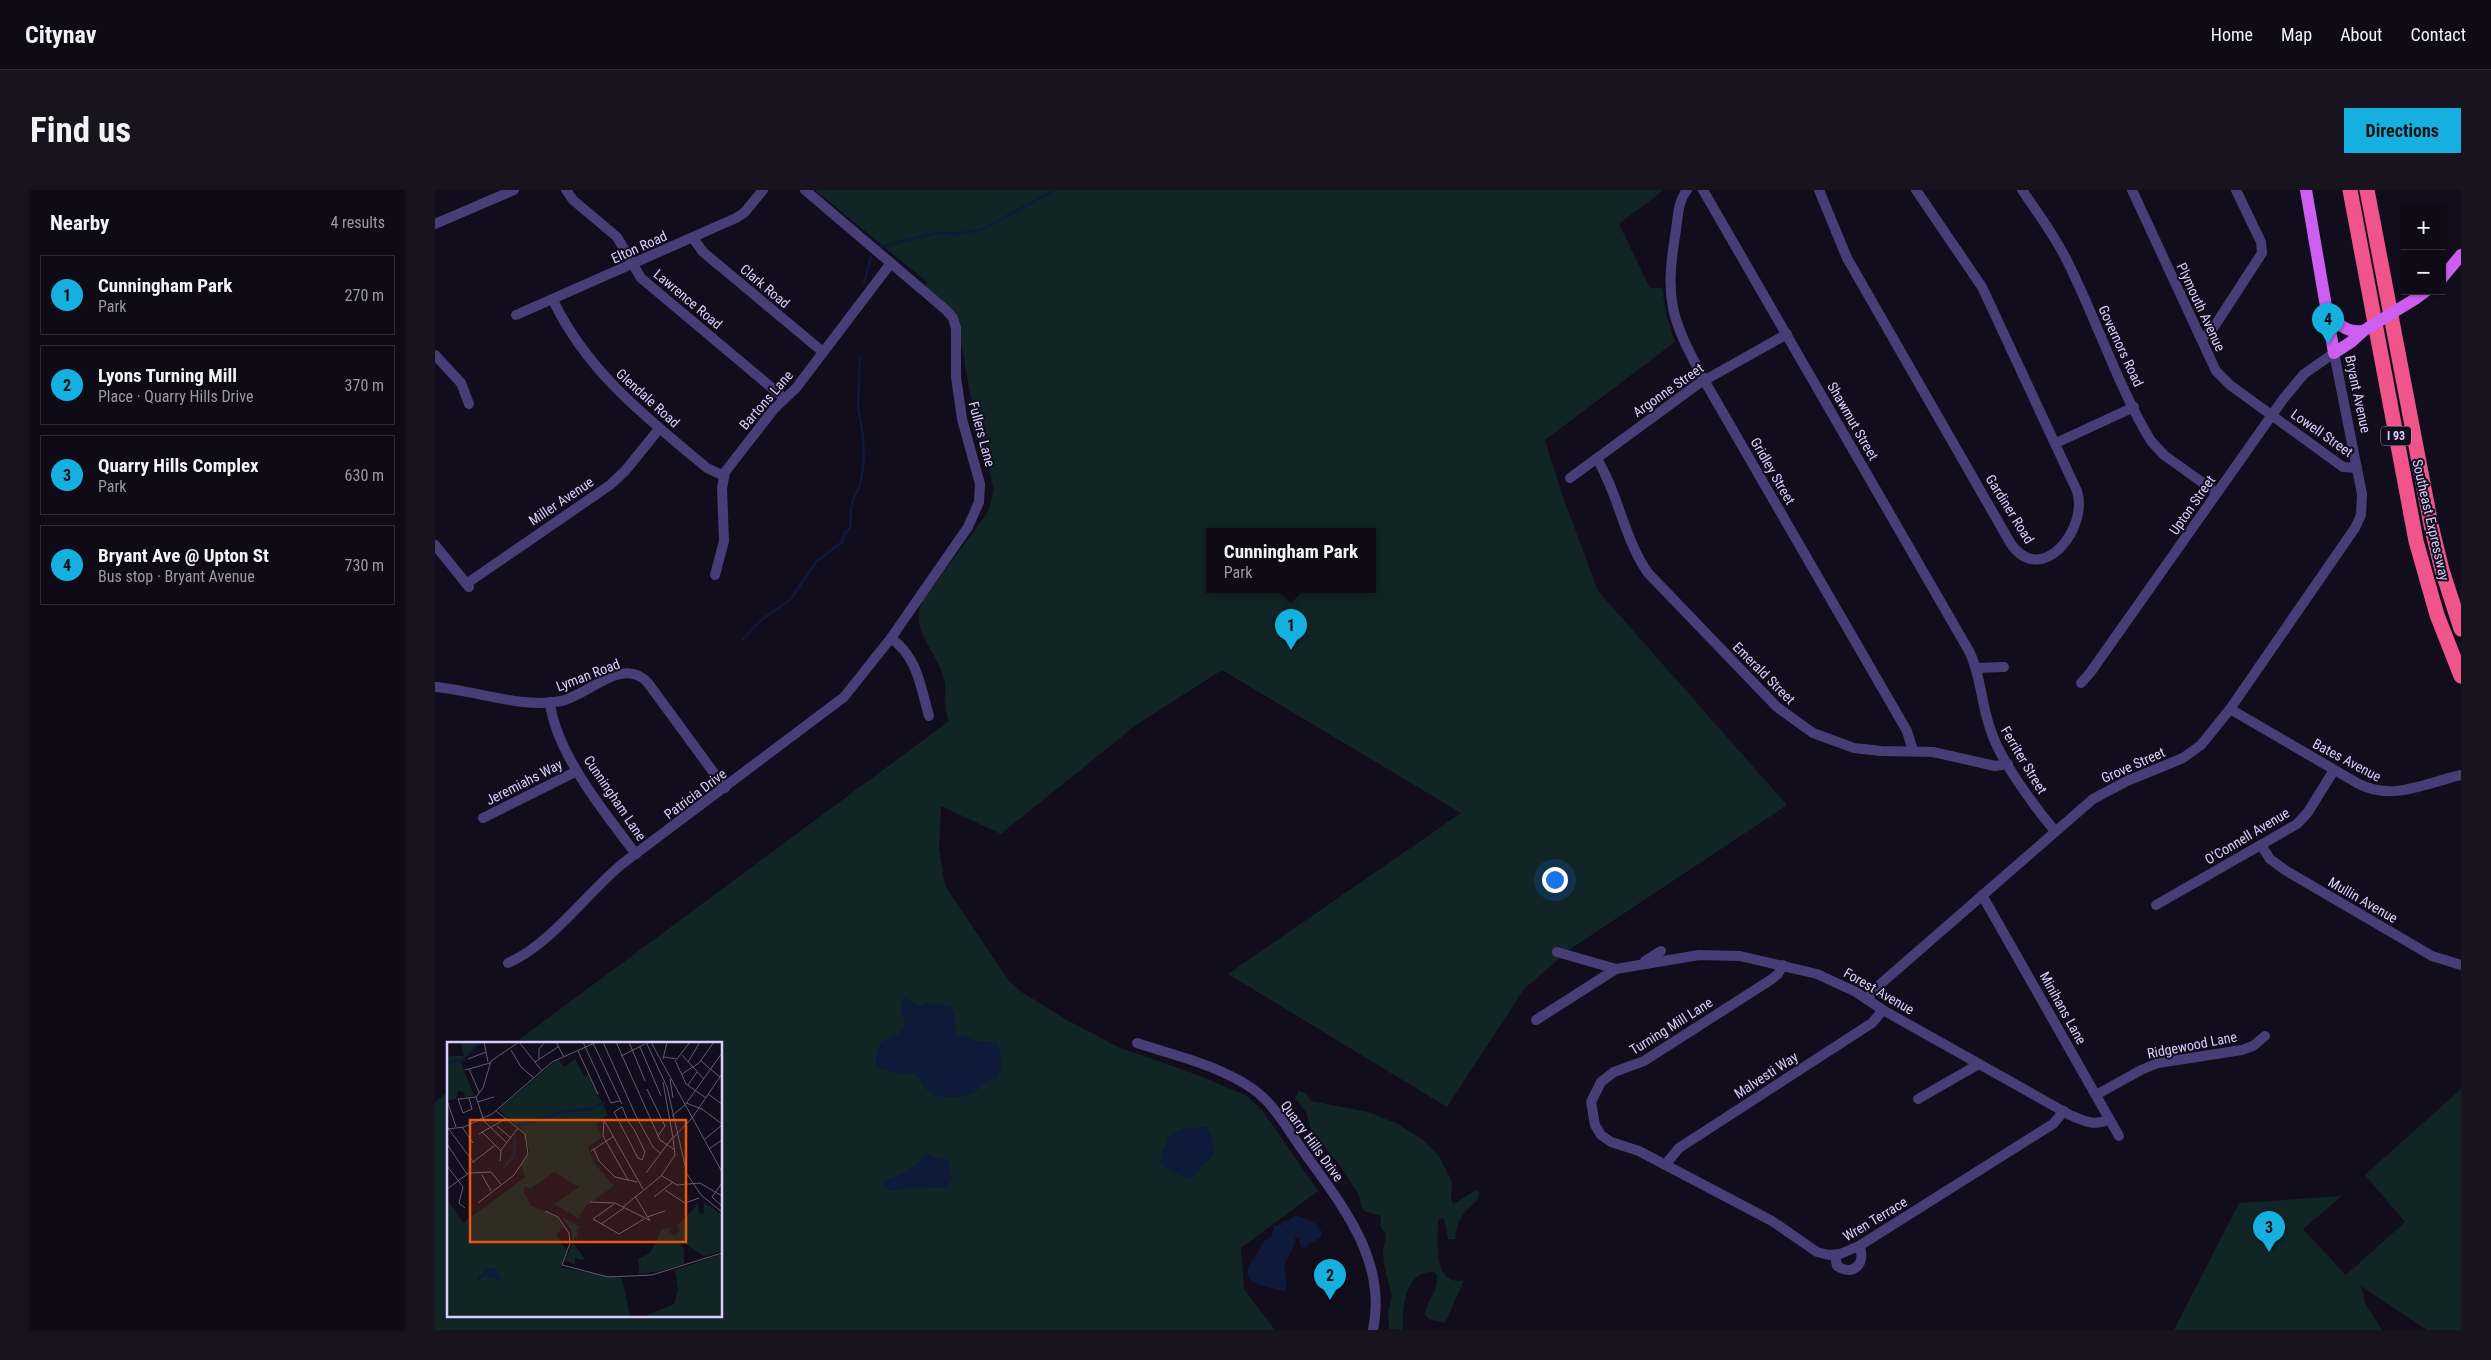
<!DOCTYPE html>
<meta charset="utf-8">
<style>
:root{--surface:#0e0a16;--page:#17131f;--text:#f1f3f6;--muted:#9b9aa1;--line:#2e2b35;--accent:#15b0df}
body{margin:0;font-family:"Roboto Condensed",sans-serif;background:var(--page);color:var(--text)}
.controls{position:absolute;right:15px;top:15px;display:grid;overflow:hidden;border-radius:0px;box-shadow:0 1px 4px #0004}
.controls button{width:45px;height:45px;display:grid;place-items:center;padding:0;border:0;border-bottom:1px solid var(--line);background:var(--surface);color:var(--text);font:25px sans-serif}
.you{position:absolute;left:1119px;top:689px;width:18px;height:18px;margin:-12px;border:4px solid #fff;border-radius:50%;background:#1a73e8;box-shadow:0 0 0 8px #1a73e833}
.badge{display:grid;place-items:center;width:32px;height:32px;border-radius:50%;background:var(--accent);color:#111;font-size:16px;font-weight:700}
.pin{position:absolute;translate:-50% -41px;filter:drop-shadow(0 1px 2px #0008)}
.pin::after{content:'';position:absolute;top:26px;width:18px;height:15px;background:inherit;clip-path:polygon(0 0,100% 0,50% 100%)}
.popup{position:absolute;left:771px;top:338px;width:170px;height:65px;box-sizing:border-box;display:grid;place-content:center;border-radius:0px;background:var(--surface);filter:drop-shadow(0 1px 4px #0005);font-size:16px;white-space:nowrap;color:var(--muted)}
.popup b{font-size:19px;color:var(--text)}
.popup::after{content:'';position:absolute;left:50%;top:100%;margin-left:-10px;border:10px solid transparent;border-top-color:var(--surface)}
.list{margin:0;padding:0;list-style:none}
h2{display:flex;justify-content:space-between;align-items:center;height:65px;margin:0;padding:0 20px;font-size:21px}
h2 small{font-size:16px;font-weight:400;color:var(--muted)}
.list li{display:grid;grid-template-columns:32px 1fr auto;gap:15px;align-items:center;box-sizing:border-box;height:80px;margin:0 10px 10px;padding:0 10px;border:1px solid var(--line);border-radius:0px}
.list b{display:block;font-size:19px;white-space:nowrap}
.list p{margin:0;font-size:16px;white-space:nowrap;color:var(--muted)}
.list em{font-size:16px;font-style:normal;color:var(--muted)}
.map{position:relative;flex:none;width:2026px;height:1140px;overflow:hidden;border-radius:0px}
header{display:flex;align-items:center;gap:30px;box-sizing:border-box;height:70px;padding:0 25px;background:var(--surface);border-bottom:1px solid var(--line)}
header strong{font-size:24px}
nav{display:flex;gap:28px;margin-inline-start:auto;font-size:18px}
.intro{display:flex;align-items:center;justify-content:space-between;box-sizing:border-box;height:120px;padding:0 30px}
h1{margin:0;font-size:35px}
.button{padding:12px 22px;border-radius:0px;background:var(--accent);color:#111;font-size:18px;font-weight:700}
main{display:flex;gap:30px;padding:0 30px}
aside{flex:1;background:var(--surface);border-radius:0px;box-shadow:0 1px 4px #0004}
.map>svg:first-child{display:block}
.green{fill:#112426;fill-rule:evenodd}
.water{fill:#0f193a}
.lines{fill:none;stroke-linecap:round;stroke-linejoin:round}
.stream{stroke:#0f193a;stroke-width:2.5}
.minor{stroke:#473d77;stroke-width:10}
.major{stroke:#cd5ff0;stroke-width:12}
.highway{stroke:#ef548a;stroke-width:15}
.major-bridge{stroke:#cd5ff0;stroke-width:12}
.labels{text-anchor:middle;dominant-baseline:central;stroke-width:4;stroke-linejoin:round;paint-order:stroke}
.shield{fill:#120d1d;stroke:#9d94b8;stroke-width:1}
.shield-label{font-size:12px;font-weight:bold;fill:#d9cefa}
.street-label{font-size:14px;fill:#d9cefa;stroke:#120d1d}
.inset-river{fill:none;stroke:#0f193a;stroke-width:2.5}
.inset-road{fill:none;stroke:#625a75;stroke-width:1}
.view{fill:#e8590c;fill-opacity:0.15;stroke:#e8590c;stroke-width:2.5}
.inset-edge{fill:none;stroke:#d9cefa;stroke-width:2.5}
</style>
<header>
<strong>Citynav</strong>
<nav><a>Home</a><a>Map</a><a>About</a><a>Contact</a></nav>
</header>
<div class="intro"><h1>Find us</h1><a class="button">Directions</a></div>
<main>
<aside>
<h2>Nearby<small>4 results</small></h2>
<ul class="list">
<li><span class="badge">1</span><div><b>Cunningham Park</b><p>Park</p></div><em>270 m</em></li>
<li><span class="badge">2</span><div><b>Lyons Turning Mill</b><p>Place · Quarry Hills Drive</p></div><em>370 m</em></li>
<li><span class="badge">3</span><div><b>Quarry Hills Complex</b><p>Park</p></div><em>630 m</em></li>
<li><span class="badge">4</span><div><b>Bryant Ave @ Upton St</b><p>Bus stop · Bryant Avenue</p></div><em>730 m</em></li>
</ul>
</aside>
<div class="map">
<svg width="2026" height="1140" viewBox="0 0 2026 1140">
<rect width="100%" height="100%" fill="#120d1d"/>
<g class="green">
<path d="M380,0H1229L1184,34L1215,98H1227L1231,124L1240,152L1110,250L1127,304L1163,401L1352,615L1134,760L1089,799L1012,917L793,784L1026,623L787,480L701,535L566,644L506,616L504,659L510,696L574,791L585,801L632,830L683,857L763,885L812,906L827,920L883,1001L806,1058L809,1099L840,1140H0V912L14,901V1126H286V854H78L514,531C508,519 512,502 509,489C502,461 473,439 488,410L553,322L559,300L535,202L522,128L513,116L489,97L492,92ZM775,341H937V399H775Z"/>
<path d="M2026,899V1140H1992L1926,1096L1931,1115L1947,1140H1739L1804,1013L1907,1006L1868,1039L1911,1085L1970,1032L1930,985Z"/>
<path d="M864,901L871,903L876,911L933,922L963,934L988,950L1003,965L1017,991L1016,1011L1019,1014L1041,1000L1044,1003L1042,1010C1027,1025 1023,1027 1020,1049H1013L1009,1029L1006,1028L1003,1032C1003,1051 997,1097 1029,1090L1010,1133L994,1129L990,1124C993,1108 1003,1103 1002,1085L999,1082C970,1080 967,1118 968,1140L954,1139L953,1122L957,1107L949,1074L948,1063L951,1044L945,1036L946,1026L929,1021L922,1002L904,974L877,943L871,922L860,908Z"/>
</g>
<g class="water">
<path d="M470,808L485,817L491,813L515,816L519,825L521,844L542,851L561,852C568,863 568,876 562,888L551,891L538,904C524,907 502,911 491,899C486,894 486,888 480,883L466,884L442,878L441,868L446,852L463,845L466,838L471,836C468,826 462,816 470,808Z"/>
<path d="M769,937H772C780,956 785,962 767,976C763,980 761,985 756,988L748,987L727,975C722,965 733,958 733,947L748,939Z"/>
<path d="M494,965L503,970L509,968L513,971L517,988L513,998L477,997L454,1001L447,994L449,990C465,985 480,981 488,966Z"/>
<path d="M861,1025C872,1029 880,1031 887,1042L886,1047L868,1058L865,1055L864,1047L860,1048C860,1059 852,1066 850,1076C849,1085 852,1093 851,1101C844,1101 839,1098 832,1097C806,1090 809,1081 823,1062C827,1055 829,1049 837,1046L839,1036L847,1035V1031H853Z"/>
</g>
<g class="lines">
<g class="stream">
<path d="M444,57L500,43L522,44L548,39L620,0"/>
<path d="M429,93L436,67"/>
<path d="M307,450L326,430L355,410L381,372L407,352L410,343L415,338L416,319L419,307L425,296L429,270L428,246L423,216L425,168"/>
</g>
<g class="minor">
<path d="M131,0L138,10L182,47L206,88L349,208"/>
<path d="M1252,0C1243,11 1243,26 1241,40C1229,111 1236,128 1269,190L1472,541L1478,561"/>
<path d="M1268,0L1534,461C1546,485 1546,513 1555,538C1564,569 1599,616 1620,641"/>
<path d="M1384,0L1412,68L1576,354C1607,398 1654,338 1642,301L1547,97L1481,0"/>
<path d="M1587,0C1605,26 1624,52 1637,81C1664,137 1684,198 1716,251L1729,265L1782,303"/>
<path d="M1697,0L1781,181L1795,195L1908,277L1922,278"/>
<path d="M0,34L79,0"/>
<path d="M258,48L268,62L388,162"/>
<path d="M118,110C152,182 213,229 272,278L289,286"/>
<path d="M81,125L301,28L309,23L328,0"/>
<path d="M1766,149L1777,140L1827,63L1826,52L1801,0"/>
<path d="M0,165L26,193L34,214"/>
<path d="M1621,253L1699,217"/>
<path d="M1162,269C1184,305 1189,349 1213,383L1342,517L1378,543L1419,558L1446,561L1498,562L1560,576L1573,574"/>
<path d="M1135,288L1263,194L1352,144"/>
<path d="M0,355L34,397"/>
<path d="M280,385L289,351L287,298L290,282L339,219L361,198L456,73"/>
<path d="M31,394L175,295L190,281L224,239"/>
<path d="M456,448C483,468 485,495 494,526"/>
<path d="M1541,478L1569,477"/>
<path d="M0,497C39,500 86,519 126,511C152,506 188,465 213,493L290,598"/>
<path d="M115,512C120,562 171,625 201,664"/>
<path d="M1795,519L1922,593C1957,612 1990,593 2026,585"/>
<path d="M48,628L142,581"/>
<path d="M1826,655L1835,669L1850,680L1997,766L2026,775"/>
<path d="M1547,705L1684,946"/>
<path d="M1721,715L1862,634L1873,622L1899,580"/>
<path d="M1122,762L1181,779L1264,765L1305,766L1382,784L1421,802L1448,820L1635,925C1649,931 1660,937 1674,929"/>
<path d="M1210,771L1226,761"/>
<path d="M73,773C115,755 151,704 187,674L409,507L456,448L533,337L544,312L545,294L527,229L521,187V138L518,128L511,120L370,0"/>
<path d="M1348,775L1343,784L1337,789L1209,871L1179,882L1166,892L1156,912L1160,935L1166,945L1176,952L1204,961L1337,1031L1382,1062L1394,1065L1405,1064L1424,1056L1618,934L1629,921"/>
<path d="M1432,809L1442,797L1658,609L1692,591L1748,568L1766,555L1795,519L1920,338L1926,325L1927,304L1899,163L1869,184L1849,208L1655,483L1646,493"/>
<path d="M1101,830L1181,779"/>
<path d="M702,853C741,866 784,875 818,899C839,914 852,938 866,958C905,1013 953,1069 938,1140"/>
<path d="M1661,905L1706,880L1723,873L1807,860L1818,856L1830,846"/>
<path d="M1483,909L1544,874"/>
<path d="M1230,975L1244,958L1437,833L1448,820"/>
<path d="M1400,1065L1402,1076C1418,1087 1432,1073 1424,1056"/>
</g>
<g class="major">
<path d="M1871,0L1899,163L1916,152L1928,141"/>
<path d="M2007,88L2026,65"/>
<path d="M1980,109L1991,101"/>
<path d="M1895,120C1901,134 1912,143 1928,141"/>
</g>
<g class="highway">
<path d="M1915,0L1981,351L2002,425L2026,486"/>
<path d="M1932,0L1996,335L2007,380L2026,439"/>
</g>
<path class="major-bridge" d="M1928,141L1980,109"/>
</g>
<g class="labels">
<rect class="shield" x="1946" y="236.5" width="30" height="19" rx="4"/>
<g class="shield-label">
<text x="1961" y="246">I 93</text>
</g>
<g class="street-label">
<text transform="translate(204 57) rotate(-24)">Elton Road</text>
<text transform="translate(330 96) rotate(40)">Clark Road</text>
<text transform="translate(253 109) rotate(40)">Lawrence Road</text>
<text transform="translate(1766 117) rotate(65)">Plymouth Avenue</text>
<text transform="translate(1686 156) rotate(65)">Governors Road</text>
<text transform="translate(1233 200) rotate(-35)">Argonne Street</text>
<text transform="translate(1923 204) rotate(78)">Bryant Avenue</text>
<text transform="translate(213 208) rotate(42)">Glendale Road</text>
<text transform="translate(331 210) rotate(-49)">Bartons Lane</text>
<text transform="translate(1418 231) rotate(60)">Shawmut Street</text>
<text transform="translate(1887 243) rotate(35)">Lowell Street</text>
<text transform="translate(547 244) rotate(75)">Fullers Lane</text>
<text transform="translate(1338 281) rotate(60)">Gridley Street</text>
<text transform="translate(126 311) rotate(-34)">Miller Avenue</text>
<text transform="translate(1757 315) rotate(-55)">Upton Street</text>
<text transform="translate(1575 319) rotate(58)">Gardiner Road</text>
<text transform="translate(1996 330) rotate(77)">Southeast Expressway</text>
<text transform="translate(1329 483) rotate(45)">Emerald Street</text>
<text transform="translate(153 485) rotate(-21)">Lyman Road</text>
<text transform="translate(1589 570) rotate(59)">Ferriter Street</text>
<text transform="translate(1912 570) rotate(28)">Bates Avenue</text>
<text transform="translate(1698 575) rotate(-24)">Grove Street</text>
<text transform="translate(89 592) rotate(-27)">Jeremiahs Way</text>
<text transform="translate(260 604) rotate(-37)">Patricia Drive</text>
<text transform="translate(180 608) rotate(56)">Cunningham Lane</text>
<text transform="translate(1812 646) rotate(-31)">O'Connell Avenue</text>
<text transform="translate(1928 710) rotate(30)">Mullin Avenue</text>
<text transform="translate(1444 801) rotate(30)">Forest Avenue</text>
<text transform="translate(1628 818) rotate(61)">Minihans Lane</text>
<text transform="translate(1236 836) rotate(-32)">Turning Mill Lane</text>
<text transform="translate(1757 855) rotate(-11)">Ridgewood Lane</text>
<text transform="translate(1331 885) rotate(-33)">Malvesti Way</text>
<text transform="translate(877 951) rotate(54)">Quarry Hills Drive</text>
<text transform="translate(1440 1029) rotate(-31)">Wren Terrace</text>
</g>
</g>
<g transform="translate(12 852)">
<rect width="275" height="275" fill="#120d1d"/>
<path d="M14,0H36L13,19L27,53L18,56L17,50L11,49L9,57L0,58V14H17ZM128,17L137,34L141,32L161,73L149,82L155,95L141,105L147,121L167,144L139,164L131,176L107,162L132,145L107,130L83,147L77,144V151L85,164L110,175L117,185L109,192L119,208L114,226L175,236L183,275H0V157L16,181L78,135L74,123L83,110L80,100L75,88L51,68L106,21L112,18L117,25ZM251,158L252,171L257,172V160L275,173V209L257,214L229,196L237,207V222L214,229L192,232L191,217L203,211L215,187L226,186L222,189L227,194L233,189L229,184L247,167ZM115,175L134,185L130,189L131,199L129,194L126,200L138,218L128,216V223L118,218L126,200L124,188ZM275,212V275H195L227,262L231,248L228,228Z" fill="#112426"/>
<path d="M42,226L49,227L54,239L37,233L33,238L30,236Z" fill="#0f193a"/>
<path class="inset-river" d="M20,14L32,0M0,21L19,17M71,84L120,69L144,67L158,60M56,126L67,114L68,96"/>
<path class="inset-road" d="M37,0L41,20M72,0L95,29M109,0L117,15M136,0L164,61L173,59M156,0L188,72L206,105L213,111M169,0L213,98L228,108M182,0L198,39M199,0L220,45L240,132L254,153L275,170M204,0L275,130M146,1L175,62M193,5L214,54M64,8L74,25L87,36M131,9L151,52M235,13L257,37M174,14L198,2M217,15L230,17L243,0M21,17L39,10M92,17V7L98,0M216,17L220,0M228,18L239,42L259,56M254,19L273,35M88,20L111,5M241,20L253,0M22,27L32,50M18,28L43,21M235,32L252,21L267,0M223,37L226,56M216,40L226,96L245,76M241,43L250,30M200,47L218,84L211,94M261,52L275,62M22,56L25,67L16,71L11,57H13L29,55M30,60L47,55M1,61L9,85M239,61L255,67L275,82M175,65L176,66V67L181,79L188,89L198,110L195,118L191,116L167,70L175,65M225,74L238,63L275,11M245,76L275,32M157,78L196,147M157,78L156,94L181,138M50,84L64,96M15,85L26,101M1,86L27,121M0,87L17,85L45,72L105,20L150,0M35,90L54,109M32,92L60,76M258,97L275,83M60,101L37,79L29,55L36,46L44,19L72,0M0,102L20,132M147,107L152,119L168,135L190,140M262,107L275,98M144,109L167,94M53,119L54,108L71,86M26,120L47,104M0,124L16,145L12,161L18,166M199,131L225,96M35,133L44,149M215,134L230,143L253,141L275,154M275,141L265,155L275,164M0,147L22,131L44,130L54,142M218,148L238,161L252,156M188,154L203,179M207,155L226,140M143,160L168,161L202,178M31,161L67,133L81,112L78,92L49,69M167,162L146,177L172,192M176,165L214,134L228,113L226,96M98,169L111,175L122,191L123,201L115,223M200,175L218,169M154,182L177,166M172,192L197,177M115,223L161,235L205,233L275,211"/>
<path class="view" d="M23,78H239V200H23Z"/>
<rect width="275" height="275" class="inset-edge"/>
</g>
</svg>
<div class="controls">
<button>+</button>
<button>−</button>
</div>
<div class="you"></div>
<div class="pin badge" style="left:856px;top:460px">1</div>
<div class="popup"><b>Cunningham Park</b>Park</div>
<div class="pin badge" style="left:895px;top:1110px">2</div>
<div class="pin badge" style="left:1834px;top:1062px">3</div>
<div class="pin badge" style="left:1893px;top:154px">4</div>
</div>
</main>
